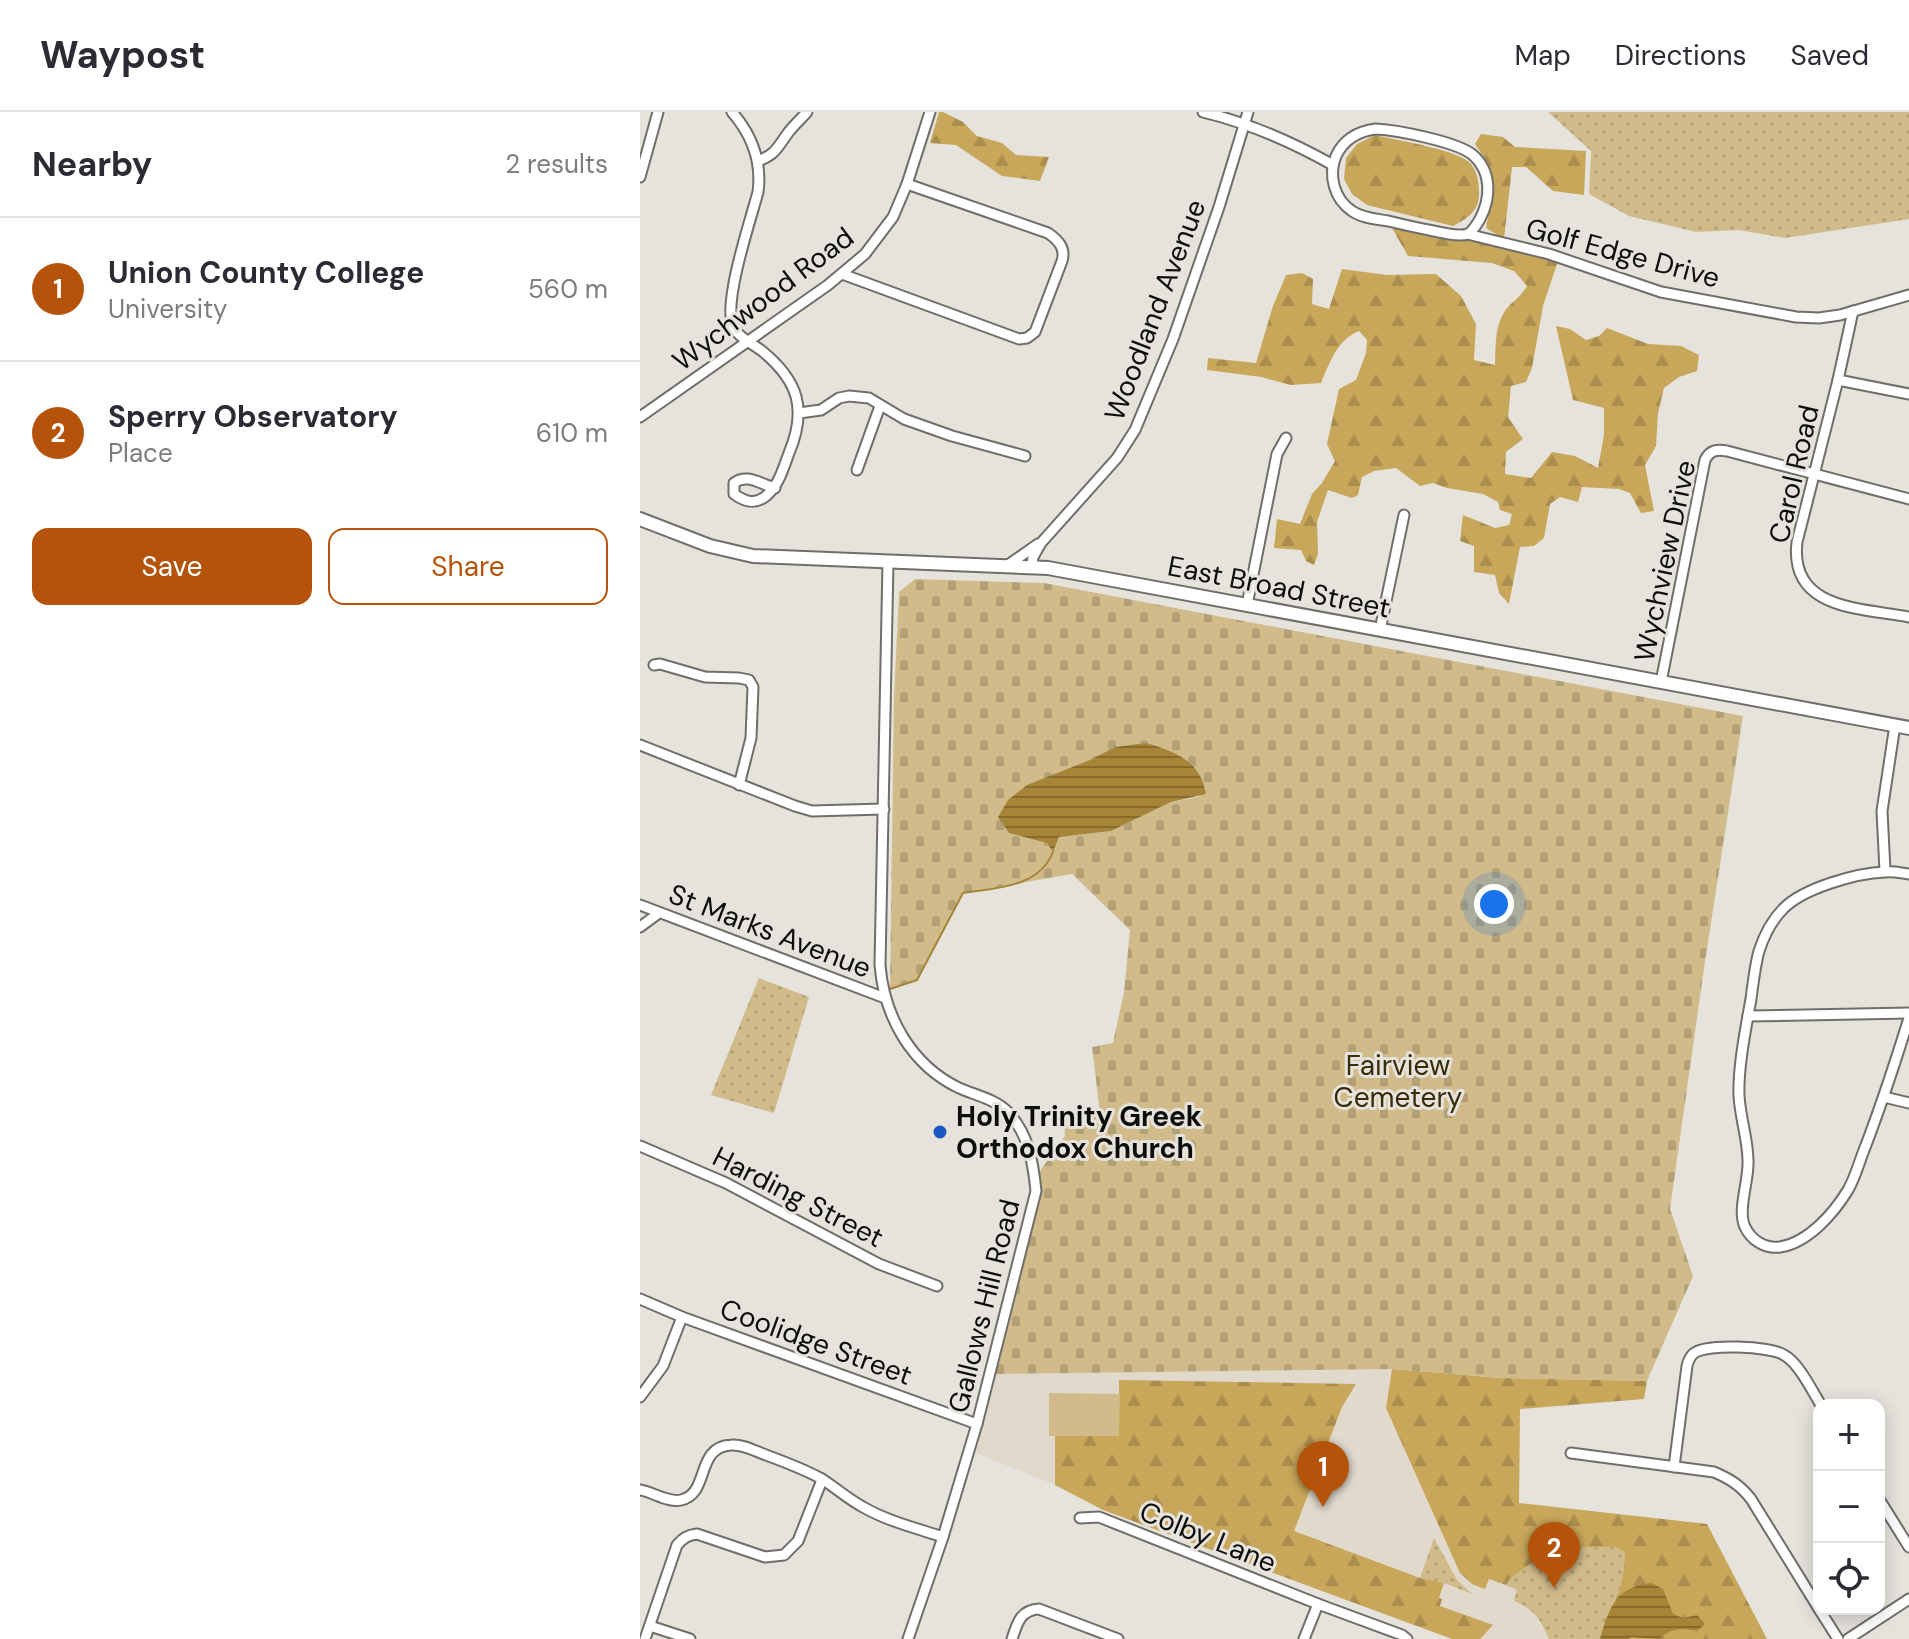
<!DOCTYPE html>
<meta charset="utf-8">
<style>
:root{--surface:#fff;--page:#f7f7f7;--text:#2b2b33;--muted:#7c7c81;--line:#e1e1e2;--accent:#b45309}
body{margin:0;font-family:"DM Sans",sans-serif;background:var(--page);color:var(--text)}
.controls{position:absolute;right:24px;bottom:24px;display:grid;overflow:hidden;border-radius:16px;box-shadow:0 4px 20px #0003}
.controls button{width:72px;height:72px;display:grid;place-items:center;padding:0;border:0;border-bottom:2px solid var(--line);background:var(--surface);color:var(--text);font:40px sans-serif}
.you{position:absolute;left:854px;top:792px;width:28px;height:28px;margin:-20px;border:6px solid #fff;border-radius:50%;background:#1a73e8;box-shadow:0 0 0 12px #1a73e833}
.badge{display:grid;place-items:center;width:52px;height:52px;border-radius:50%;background:var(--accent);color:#fff;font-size:26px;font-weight:700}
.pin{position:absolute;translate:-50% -66px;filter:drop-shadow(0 2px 4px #0008)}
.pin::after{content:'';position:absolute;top:42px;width:28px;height:24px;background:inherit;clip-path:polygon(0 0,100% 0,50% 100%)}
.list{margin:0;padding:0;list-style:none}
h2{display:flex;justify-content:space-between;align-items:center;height:104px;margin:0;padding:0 32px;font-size:34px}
h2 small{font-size:26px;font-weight:400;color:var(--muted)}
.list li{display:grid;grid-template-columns:52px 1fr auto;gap:24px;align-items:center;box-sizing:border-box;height:144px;padding:0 32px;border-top:2px solid var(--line)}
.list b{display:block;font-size:30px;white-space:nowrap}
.list p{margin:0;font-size:26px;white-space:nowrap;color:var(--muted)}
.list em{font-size:26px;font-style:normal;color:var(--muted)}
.actions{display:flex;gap:16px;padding:24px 32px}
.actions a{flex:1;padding:18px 0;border:2px solid var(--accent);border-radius:16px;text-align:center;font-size:28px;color:var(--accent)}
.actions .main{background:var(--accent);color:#fff}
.icon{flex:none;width:44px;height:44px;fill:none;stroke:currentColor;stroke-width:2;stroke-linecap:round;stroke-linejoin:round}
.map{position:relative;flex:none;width:1269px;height:1527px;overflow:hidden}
header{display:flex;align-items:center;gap:48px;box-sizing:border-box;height:112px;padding:0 40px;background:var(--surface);border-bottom:2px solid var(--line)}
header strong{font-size:38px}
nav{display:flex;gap:44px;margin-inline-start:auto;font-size:28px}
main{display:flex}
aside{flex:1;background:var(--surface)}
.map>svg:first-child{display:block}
.built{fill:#e0d9cc}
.green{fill:url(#green-dots)}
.forest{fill:url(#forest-firs)}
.cemetery{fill:url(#cemetery-stones);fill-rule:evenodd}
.pitch{fill:#d1bb8a}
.water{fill:url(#water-rules)}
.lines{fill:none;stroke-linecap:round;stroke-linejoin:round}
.stream{stroke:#a68538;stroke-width:2}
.street-casing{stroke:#706e68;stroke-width:13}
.secondary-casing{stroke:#706e68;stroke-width:16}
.street{stroke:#fff;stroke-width:9}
.secondary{stroke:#fff;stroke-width:12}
.poi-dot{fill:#1a57c3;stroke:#e6e3dd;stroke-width:3}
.labels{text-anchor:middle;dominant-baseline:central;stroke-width:6;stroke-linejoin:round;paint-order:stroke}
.street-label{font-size:28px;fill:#0d0d0a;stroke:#e6e3dd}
.park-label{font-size:28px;fill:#392b08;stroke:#e6e3dd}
.poi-label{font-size:28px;font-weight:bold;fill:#0d0d0a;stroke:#e6e3dd;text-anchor:start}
</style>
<header>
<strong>Waypost</strong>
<nav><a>Map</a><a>Directions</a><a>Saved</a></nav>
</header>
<main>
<aside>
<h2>Nearby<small>2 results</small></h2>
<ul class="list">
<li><span class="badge">1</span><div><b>Union County College</b><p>University</p></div><em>560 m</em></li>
<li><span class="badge">2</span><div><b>Sperry Observatory</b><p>Place</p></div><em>610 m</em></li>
</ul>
<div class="actions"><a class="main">Save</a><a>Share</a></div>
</aside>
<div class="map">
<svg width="1269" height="1527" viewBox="0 0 1269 1527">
<defs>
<pattern id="green-dots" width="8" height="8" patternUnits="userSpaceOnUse" patternTransform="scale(2)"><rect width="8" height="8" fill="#d1bb8a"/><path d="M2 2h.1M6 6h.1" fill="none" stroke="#b2a076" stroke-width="1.8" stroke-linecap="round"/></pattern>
<pattern id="forest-firs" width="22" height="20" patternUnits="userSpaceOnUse" patternTransform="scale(2)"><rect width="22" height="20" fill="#c8a65a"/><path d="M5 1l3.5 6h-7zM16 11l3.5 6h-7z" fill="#ab8e4d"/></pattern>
<pattern id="cemetery-stones" width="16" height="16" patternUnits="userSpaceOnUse" patternTransform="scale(2)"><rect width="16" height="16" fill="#d1bb8a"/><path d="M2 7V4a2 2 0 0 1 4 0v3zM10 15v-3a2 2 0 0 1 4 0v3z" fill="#b2a076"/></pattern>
<pattern id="water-rules" width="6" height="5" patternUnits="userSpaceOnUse" patternTransform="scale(2)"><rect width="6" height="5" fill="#a68538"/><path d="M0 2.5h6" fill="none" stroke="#866b2d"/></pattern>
</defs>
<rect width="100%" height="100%" fill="#e6e3dd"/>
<path class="built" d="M752,1257L862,1266L1007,1269L1004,1287L880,1297L879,1391L1065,1412L1127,1527H812L463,1398L415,1373L336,1341L353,1262Z"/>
<g class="green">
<path d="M908,0H1269V107L1145,126L1099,118L1056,120L989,104L949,82L951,39Z"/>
<path d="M119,866L169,885L134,1001L71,983Z"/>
<path d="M794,1426L817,1468L832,1482L804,1471L780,1466Z"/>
<path d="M974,1435L985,1440C984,1455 983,1471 978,1485C972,1500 965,1511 960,1527H909C900,1506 895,1498 874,1489L877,1478L866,1473L870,1467L912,1436Z"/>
</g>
<g class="forest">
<path d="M299,0H303L323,10L337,24L362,31L376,43L409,45L400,69L362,64L316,33L290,31Z"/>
<path d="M841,22L863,25L875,35L946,39L944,83L913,79L886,55H872L864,127L846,116L853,77L845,47L835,32Z"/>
<path d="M735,23C755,28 820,38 831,52C838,61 839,72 839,82C839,99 828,106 813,114L727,93L712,82L704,67L706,46L717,32Z"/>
<path d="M752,116L798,125L857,133L918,149L903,194L892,256L886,270L871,274L868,305L883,327L866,340L865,362L891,366L912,340L935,344L958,356L964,323V296L933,288L916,214L930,217L946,228L959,224L967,216L1008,232L1041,234L1059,243L1057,259L1039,265L1024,276L1018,301L1016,334L1005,353L1014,399L1001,401L990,381L979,377L942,375L938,390L920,385L910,392L904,426L894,434L880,435L869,492L859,481L855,463L834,460V434L820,429L823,403L855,416L869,413L872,402L860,398L858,390L843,382L807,376L793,371L780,374L756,356L734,359L722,365L718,383L712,386L688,378L677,410L678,442L674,453L666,449L661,438L634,436L637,407L660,412L672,382L682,371L695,349L687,332L699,277L716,268L726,241L727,228L719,219C697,228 690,250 681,271L651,273L621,265L567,258L568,246L616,251L633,194L646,163L662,161L673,167L672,192L689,197L702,157L747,163L796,162L821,184L836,212L834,248L855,253C856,233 854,210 869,194C877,186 880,185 887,174L874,159L852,151L768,144Z"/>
<path d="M752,1257L862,1266L1007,1269L1004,1287L880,1297L879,1391L1067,1412L1127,1527H960C965,1512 972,1499 977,1485C983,1471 984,1455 985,1440L974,1435L912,1436L870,1467L866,1473L849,1467L845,1477L832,1472L820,1461L746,1296Z"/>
<path d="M479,1268L716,1272L702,1295L654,1419L780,1466L804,1471L799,1486L802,1487L800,1494L853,1513L840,1527H812L463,1398L415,1373V1324H479Z"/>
</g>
<path class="cemetery" d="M275,467L404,471L1103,604L1064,856L1030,1097L1053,1164L1007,1269L862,1266L752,1257L353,1262L399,1090L400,1059L425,1024L424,1007L460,1001L452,935L473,931L484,880L490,818L432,762L323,781L277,868L250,877L254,584L259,480ZM475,635L563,672L566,677L558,685L531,690L471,719L419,725L413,739L407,731L450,648Z"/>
<path class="pitch" d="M409,1281L480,1282L479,1324H409Z"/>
<g class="water">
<path d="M506,631C534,639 561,649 566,682L531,690L471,719L419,725L413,740L407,731L369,721L358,705L368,688L387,673L450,648L475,635Z"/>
<path d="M1012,1471L1023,1477L1033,1502L1043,1506L1057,1503L1065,1512L1057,1519C1042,1516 1030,1516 1019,1527L991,1525L989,1527H960C969,1496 976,1474 1012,1471Z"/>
</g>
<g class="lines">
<path class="stream" d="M250,877L277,868L323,781C355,776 399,776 413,740"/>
<g class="street-casing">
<g id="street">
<path d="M92,0C112,23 122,50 118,80C110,110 85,184 92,211C96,225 112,231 122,239C159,269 167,298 149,341C143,357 139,373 126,384C115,393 105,390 94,382V371C107,361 120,372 135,376"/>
<path d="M563,0C609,11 652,30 693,53"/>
<path d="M736,17C757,18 818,30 833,43C852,60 851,86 840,107C837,112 833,119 828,122C822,124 815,123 809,122C789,118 768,114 748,109C736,107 722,106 712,99C694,87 688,63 696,44C704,27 719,19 736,17Z"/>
<path d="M118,49C136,42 137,36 148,21C153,14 161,7 167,0"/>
<path d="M0,65L18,0"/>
<path d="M827,122L909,142L1021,180L1156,205L1179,206L1200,203L1269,183"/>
<path d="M202,162L379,227L387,226L395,220L422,149C426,136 418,128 408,121L267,72"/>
<path d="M1213,199L1198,268L1157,430C1149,498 1221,496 1269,505"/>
<path d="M1198,268L1269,282"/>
<path d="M159,301L181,298L199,286L209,284L229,286L264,307L312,324L385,344"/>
<path d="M0,305L188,173L225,142L253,105L267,72L290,0"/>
<path d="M217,358L240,294"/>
<path d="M248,450L240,853C244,904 271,953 319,976C335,983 355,987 368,1000C389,1023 393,1050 396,1079L337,1312L303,1425L268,1527"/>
<path d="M368,453L398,432"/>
<path d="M392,454L393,445L401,431L477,346L495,318L533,227L579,95L608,0"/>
<path d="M607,493L637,342L646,326"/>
<path d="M740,518L764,403"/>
<path d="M14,553L20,552L65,565L99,566L109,568L113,575L111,626L99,673"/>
<path d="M1021,570L1065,348C1070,338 1077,337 1087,339L1269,387"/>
<path d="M0,633L155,694L172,699L244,697"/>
<path d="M1245,759L1242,699L1255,613"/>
<path d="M1269,762C1261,761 1253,759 1245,760C1217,761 1163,776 1143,797C1132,808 1124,824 1119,839C1115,854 1113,871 1111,887C1106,915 1098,955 1099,983C1100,1006 1108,1027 1108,1049C1109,1069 1097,1098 1105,1115C1111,1128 1125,1137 1140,1135C1168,1131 1194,1101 1208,1078C1216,1064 1220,1047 1226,1033C1242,991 1256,948 1269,906"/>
<path d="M0,793L245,886"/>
<path d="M0,815L19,801"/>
<path d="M1108,904L1269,901"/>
<path d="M1244,985L1269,991"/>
<path d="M0,1034L86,1071L239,1152L297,1174"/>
<path d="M0,1187L42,1205L337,1312"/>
<path d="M0,1285L23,1254L42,1205"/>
<path d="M931,1341L1074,1360C1090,1367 1100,1373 1111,1387L1179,1497"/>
<path d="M1034,1355L1047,1254C1048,1250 1050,1245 1053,1242C1064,1231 1131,1234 1144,1243C1159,1251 1172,1279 1181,1293"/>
<path d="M0,1378C13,1380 28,1391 41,1388C70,1382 55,1335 91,1333C103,1332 115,1339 126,1343C145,1350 164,1357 182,1367C196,1376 208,1387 223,1395C247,1409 276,1416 303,1425"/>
<path d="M1239,1387L1269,1435"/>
<path d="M440,1406L459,1405L678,1492L762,1523L767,1527"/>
<path d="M1179,1497L1198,1527"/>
<path d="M10,1514L50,1527"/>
<path d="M5,1527L37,1433C43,1426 48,1423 57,1422L125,1445L144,1443L158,1429L182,1368"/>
<path d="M372,1527C377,1512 380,1498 399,1497L478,1527"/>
<path d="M664,1527L678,1492"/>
<path d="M1208,1527L1269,1487"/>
</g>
</g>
<g class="secondary-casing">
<path id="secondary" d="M0,407L70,434L113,444L408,456L1269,616"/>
</g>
<use href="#street" class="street"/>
<use href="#secondary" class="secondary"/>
</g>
<circle class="poi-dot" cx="300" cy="1020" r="8"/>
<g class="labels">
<g class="street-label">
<text transform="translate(983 141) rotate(15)">Golf Edge Drive</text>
<text transform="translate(123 187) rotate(-37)">Wychwood Road</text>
<text transform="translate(515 198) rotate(-69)">Woodland Avenue</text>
<text transform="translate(1154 362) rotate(-77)">Carol Road</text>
<text transform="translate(1025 449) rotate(-78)">Wychview Drive</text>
<text transform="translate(639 475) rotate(11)">East Broad Street</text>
<text transform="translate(130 819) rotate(21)">St Marks Avenue</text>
<text transform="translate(158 1085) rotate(27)">Harding Street</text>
<text transform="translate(344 1194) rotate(-76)">Gallows Hill Road</text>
<text transform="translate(176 1230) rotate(20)">Coolidge Street</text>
<text transform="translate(568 1425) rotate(22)">Colby Lane</text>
</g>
<g class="park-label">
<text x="758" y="953">Fairview<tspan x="758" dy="32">Cemetery</tspan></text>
</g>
<g class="poi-label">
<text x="316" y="1004">Holy Trinity Greek<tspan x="316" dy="32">Orthodox Church</tspan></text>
</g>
</g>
</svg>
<div class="controls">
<button>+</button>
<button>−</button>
<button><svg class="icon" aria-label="locate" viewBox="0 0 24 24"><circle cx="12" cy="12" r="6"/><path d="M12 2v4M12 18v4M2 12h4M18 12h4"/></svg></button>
</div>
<div class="you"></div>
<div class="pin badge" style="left:683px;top:1395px">1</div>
<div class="pin badge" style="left:914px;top:1476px">2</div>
</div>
</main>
